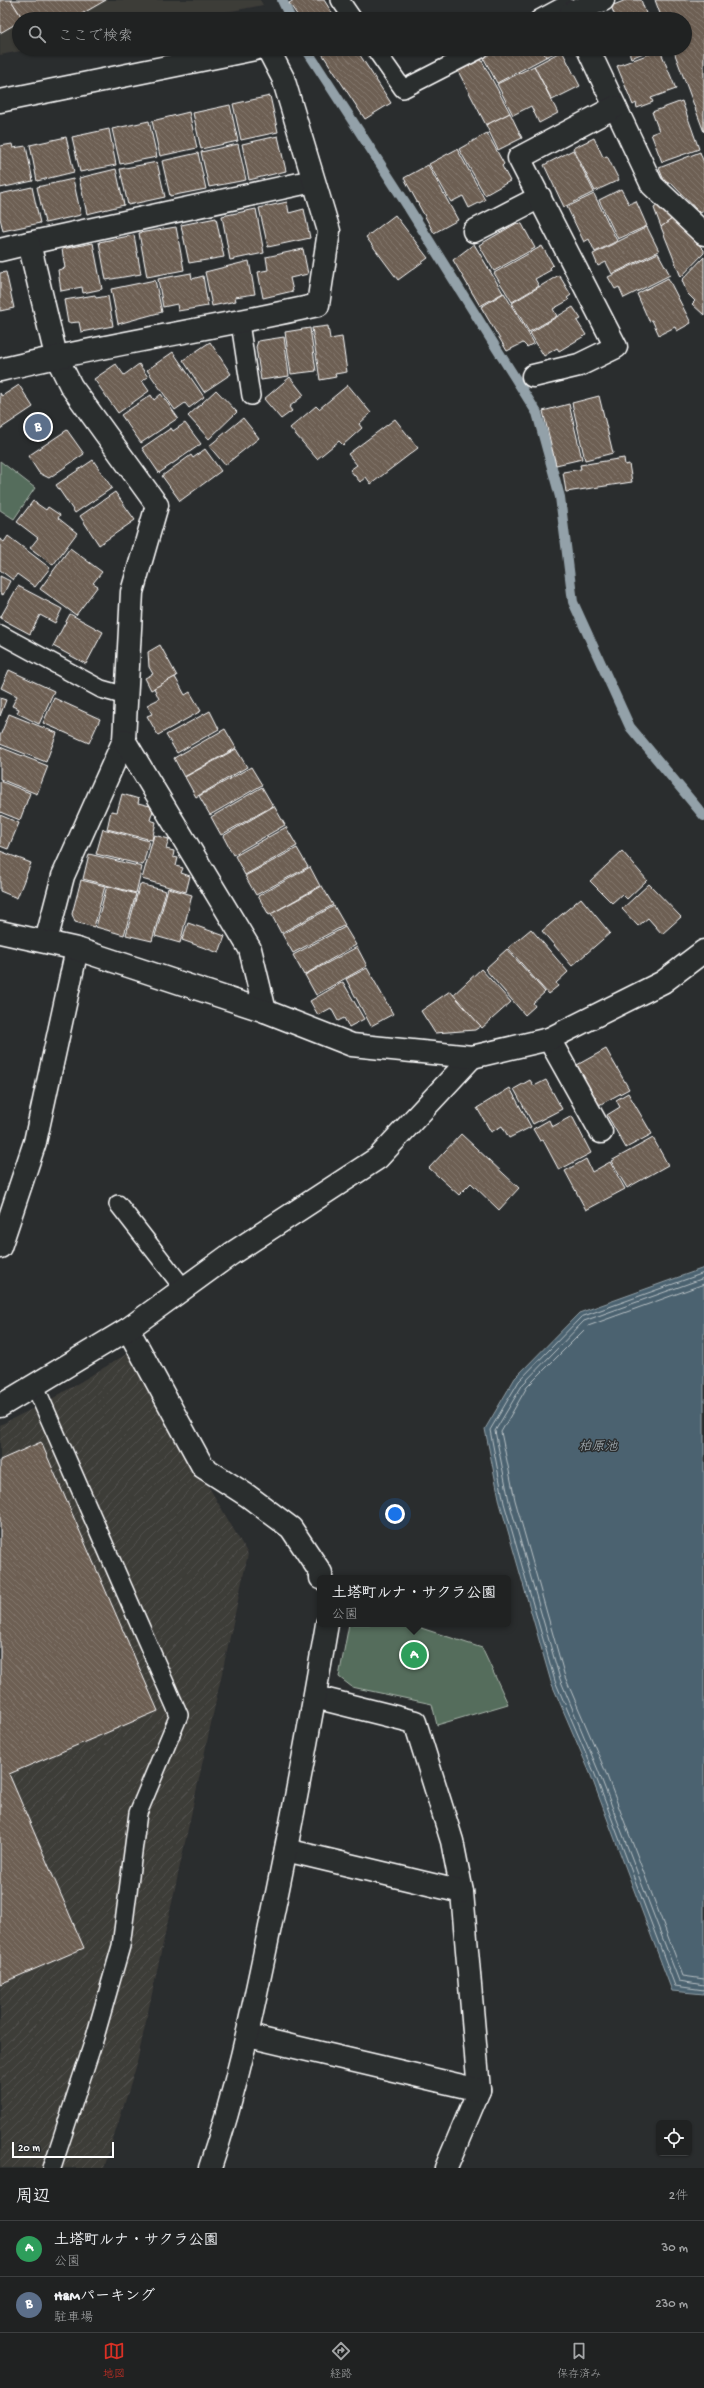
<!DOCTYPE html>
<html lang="ja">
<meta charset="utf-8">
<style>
:root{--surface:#202222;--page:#282a2a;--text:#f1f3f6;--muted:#a2a4a5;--line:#3d3f40;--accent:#d93025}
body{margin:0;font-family:"Gochi Hand","Klee One",sans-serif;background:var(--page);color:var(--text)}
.controls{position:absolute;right:12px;bottom:12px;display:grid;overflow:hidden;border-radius:6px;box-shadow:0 1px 3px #0004}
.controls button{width:36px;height:36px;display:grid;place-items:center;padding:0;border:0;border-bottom:1px solid var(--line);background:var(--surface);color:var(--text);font:20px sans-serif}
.scale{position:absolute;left:12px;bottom:10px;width:102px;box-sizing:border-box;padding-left:4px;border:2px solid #fff;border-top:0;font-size:11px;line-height:14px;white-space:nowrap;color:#fff;-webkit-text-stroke:3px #2a2d2e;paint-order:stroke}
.you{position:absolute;left:395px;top:1514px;width:14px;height:14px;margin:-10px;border:3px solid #fff;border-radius:50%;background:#1a73e8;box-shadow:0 0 0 6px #1a73e833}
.badge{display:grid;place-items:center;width:26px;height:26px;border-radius:50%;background:var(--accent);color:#fff;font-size:13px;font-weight:700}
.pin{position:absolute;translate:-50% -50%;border:2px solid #fff;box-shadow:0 1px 4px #0006}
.popup{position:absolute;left:317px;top:1575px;width:194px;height:52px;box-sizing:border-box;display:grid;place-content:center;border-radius:6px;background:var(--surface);filter:drop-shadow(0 1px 3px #0005);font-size:13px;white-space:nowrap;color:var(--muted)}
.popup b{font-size:15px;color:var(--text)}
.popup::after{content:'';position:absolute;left:50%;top:100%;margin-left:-8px;border:8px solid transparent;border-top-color:var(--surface)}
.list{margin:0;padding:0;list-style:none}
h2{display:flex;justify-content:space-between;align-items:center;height:52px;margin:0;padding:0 16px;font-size:17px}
h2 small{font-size:13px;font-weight:400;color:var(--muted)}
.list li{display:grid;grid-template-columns:26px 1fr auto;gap:12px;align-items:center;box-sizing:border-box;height:56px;padding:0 16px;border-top:1px solid var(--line)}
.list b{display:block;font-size:15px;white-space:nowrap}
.list p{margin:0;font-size:13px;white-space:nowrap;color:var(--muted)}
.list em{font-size:13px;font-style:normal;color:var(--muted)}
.icon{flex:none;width:22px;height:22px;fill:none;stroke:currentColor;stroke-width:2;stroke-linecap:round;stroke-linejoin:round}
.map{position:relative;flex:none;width:704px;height:2168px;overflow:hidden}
.search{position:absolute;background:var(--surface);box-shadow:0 1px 3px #0004;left:12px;right:12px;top:12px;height:44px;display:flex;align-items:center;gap:10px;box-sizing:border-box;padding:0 14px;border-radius:22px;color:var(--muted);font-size:15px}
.sheet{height:164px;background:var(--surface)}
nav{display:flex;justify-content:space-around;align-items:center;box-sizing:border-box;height:56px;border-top:1px solid var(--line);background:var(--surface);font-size:11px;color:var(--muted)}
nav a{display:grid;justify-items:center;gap:2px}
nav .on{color:var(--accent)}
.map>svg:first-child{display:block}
.built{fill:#3e3c39}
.industrial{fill:url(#industrial-furrows)}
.green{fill:#556d5b;stroke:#aab6ad}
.water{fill:#4b626f;stroke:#93a1a9}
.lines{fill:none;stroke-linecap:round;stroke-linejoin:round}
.shore{stroke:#b7c0c5;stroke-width:1}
.stream{stroke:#93a1a9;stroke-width:10}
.building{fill:url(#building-back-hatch);stroke:#fff}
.service-casing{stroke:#fff;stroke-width:20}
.minor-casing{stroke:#fff;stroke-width:25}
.tertiary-casing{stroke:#fff;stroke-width:25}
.service{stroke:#2a2d2e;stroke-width:17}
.minor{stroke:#2a2d2e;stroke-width:22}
.tertiary{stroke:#2a2d2e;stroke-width:22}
.labels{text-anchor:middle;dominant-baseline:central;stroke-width:3;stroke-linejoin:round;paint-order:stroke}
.water-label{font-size:13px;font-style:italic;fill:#aeb8be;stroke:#2a2d2e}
</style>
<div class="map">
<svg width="704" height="2168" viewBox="0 0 704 2168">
<defs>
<pattern id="industrial-furrows" width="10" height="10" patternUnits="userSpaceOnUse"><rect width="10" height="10" fill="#3e3c39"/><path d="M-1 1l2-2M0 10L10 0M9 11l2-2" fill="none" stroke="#51504d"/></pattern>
<pattern id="building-back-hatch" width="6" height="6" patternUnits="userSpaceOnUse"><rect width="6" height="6" fill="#6d5f53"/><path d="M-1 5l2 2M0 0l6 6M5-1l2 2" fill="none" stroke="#83776d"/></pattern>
</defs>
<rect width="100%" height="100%" fill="#2a2d2e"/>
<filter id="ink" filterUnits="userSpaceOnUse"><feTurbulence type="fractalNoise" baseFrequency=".025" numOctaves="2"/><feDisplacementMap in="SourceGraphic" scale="8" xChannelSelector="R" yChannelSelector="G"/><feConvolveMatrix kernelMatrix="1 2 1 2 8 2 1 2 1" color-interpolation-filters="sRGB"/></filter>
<g filter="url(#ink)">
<path class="built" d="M0,0H260L263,5L189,19H19V49H31L0,55Z"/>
<path class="industrial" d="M130,1352L248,1554L136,2067L104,2168H0V1425L50,1400Z"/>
<g class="green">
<path d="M0,461L35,488L14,519L0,510Z"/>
<path d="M349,1624H409L482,1648L508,1704L437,1725L432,1704L352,1687L339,1677Z"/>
</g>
<path class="water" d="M704,1268V1994L672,1991L590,1773L551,1682L500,1503L485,1429L515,1378L579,1313Z"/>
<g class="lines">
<g class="shore">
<path d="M704,1273L581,1317L519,1381L490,1430L504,1503L555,1681L594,1772L675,1986L704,1990"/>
<path d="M704,1278L584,1321L523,1384L495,1431L509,1501L560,1679L598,1770L679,1981L704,1985"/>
<path d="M704,1284L588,1326L527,1387L501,1432L515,1500L565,1677L604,1768L683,1976L704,1979"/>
</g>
<g class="stream">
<path d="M282,0L291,19"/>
<path d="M306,49L405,202L537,413L560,497L573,602L630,727L704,816"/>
</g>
</g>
<g class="building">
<path d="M0,0H11L23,19H19V22L0,33Z"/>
<path d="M11,0H106L73,19H23Z"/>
<path d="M294,0H324L336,19H300L289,3Z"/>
<path d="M626,0H641L648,19H616L611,6Z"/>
<path d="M655,0H704V132L673,49H685V19H662Z"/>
<path d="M319,49H356L391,103L365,119Z"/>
<path d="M497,49H542L546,57L497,83L483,57Z"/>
<path d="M542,49H563L546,57Z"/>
<path d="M628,49H654L631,58Z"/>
<path d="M660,50L676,89L651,98L653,102L637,108L636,103L633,105L617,66Z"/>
<path d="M562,51L580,86L552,100L534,66Z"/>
<path d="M481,59L510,113L486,125L458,71Z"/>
<path d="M534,66L558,113L539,123L531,106L513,115L497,84Z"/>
<path d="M270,96L278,132L241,140L233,104Z"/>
<path d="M682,101L699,149L662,162L651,134L659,131L652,112Z"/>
<path d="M230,105L238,141L201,149L193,113Z"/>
<path d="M189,112L197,148L160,156L152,121Z"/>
<path d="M510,113L522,138L498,150L486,125Z"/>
<path d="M149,121L157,157L120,164L112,129Z"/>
<path d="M109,129L116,165L80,172L72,137Z"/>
<path d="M487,133L504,164L502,166L510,181L485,195L459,149Z"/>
<path d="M278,136L286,171L249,180L242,144Z"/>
<path d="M66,137L74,172L37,181L30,145Z"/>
<path d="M594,138L603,157L607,156L619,180L595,191L573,148Z"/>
<path d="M12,144L13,148L26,146L33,181L0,188V146Z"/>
<path d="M238,144L246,180L209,187L201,152Z"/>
<path d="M457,149L485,200L469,208L463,196L451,202L429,164Z"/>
<path d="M573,150L594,192L564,207L544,165Z"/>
<path d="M700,152L704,163V211L700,213L671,183H665L659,168Z"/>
<path d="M198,153L206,189L170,196L162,161Z"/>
<path d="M157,162L165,197L128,205L120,169Z"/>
<path d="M428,165L458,220L434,233L404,178Z"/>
<path d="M116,169L124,205L87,214L79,178Z"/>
<path d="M73,179L81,215L45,223L37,187Z"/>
<path d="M32,187L40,223L3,231L0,218V194Z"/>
<path d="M621,189L629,204L636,201L647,226L618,239L599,200Z"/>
<path d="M594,194L617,241L595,252L589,239L584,242L567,207Z"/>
<path d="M287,202L289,213L304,209L310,238L268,247L259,208Z"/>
<path d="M658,205L672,219L661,227L654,208Z"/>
<path d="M256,209L264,253L230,260L222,216Z"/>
<path d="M395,215L428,258L398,280L366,237Z"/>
<path d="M216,218L224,257L189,263L181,225Z"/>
<path d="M672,219L704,250V253L681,277L661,227Z"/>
<path d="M517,223L522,224L535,248L494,271L479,245Z"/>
<path d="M176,227L184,270L147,277L139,233Z"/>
<path d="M647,227L659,251L612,274L606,262L598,266L593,254Z"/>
<path d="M134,235L141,274L106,280L99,242Z"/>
<path d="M93,243L102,289L83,293L82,287L61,291L58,270L65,268L62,249Z"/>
<path d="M474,244L503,293L480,306L453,260Z"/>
<path d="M542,246L553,265L550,268L551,270L535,279L539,286L512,302L494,273Z"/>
<path d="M303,249L308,274L290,278L293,291L263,298L258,272L268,270L266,257Z"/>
<path d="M658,253L670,275L624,298L619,287L615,289L608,277Z"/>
<path d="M704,257V315L692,304L695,301L687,293L682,280Z"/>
<path d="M249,261L255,294L235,297L236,301L212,306L205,272Z"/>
<path d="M6,272L14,308L0,311V273Z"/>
<path d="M191,273L192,279L203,276L208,306L178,311L177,304L163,307L158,279Z"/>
<path d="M559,275L571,295L567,298L569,300L553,309L557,316L529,332L512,303Z"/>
<path d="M668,278L691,323L677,331L675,327L659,335L652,320L649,321L637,294Z"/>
<path d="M155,280L162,312L118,324L111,289Z"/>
<path d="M504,293L534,343L527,347L523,343L507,351L481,307Z"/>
<path d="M95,295L96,298L108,296L113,326L81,332L79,322L68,323L64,300Z"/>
<path d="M573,307L581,319L577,321L586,335L559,351L557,348L544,356L530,333Z"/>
<path d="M328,326L330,339L342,337L347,372L335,374L336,377L320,380L312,328Z"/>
<path d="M310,328L316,371L291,374L285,332Z"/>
<path d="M284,337L289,376L261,380L256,347L258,341Z"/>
<path d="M210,342L231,374L204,392L183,360Z"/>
<path d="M173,352L204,397L189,408L185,403L175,410L147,370Z"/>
<path d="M116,364L124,375L139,364L148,377L142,381L149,391L118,413L94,379Z"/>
<path d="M290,377L304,395L289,407L292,411L281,419L264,399Z"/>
<path d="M19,385L33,407L0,429V393L2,396Z"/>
<path d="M348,385L371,413L359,424L362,428L343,445L339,441L317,459L290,428L316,406L319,409Z"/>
<path d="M216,390L237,412L209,439L188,416Z"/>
<path d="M161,394L178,418L141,443L121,415L151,395L154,400Z"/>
<path d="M599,396L613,453L585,460L572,403Z"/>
<path d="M569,404L582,459L556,465L543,411Z"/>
<path d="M243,418L259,438L225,465L209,446Z"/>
<path d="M395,419L418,448L371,484L366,477L360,482L350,470L357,465L348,454Z"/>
<path d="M185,423L201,444L159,473L142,448L171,428L173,431Z"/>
<path d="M67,430L84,454L49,478L39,473L28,456Z"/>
<path d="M205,449L221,471L180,501L162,476L191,455L193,458Z"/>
<path d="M624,458L625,465L629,464L632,482L566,492L563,472L581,469L580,465Z"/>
<path d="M93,460L112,488L75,513L56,485Z"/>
<path d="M115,492L135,520L99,545L80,516Z"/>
<path d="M33,501L46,510L48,507L60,515L58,518L77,533L53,565L30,548L38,538L17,522Z"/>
<path d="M8,536L50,568L35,587L17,574L13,580L0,570V539L4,542Z"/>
<path d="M70,548L102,572L93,583L98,586L76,615L40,589Z"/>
<path d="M0,576L10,581L3,595L0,593Z"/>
<path d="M18,586L62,609L55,623L40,615L30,634L0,618Z"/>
<path d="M70,614L103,632L86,664L53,646Z"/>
<path d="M160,645L177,676L151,690L145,678L153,674L149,667L148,652Z"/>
<path d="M9,670L54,691L39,724L17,713L19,709L12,706L17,696L1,688Z"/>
<path d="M175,677L185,695L190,692L201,711L158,735L147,716L152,714L147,705L159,699L154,688Z"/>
<path d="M0,698L6,700L0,716Z"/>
<path d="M54,698L100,719L89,743L43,723Z"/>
<path d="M210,711L219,729L177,753L166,735Z"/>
<path d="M9,714L57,733L46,762L0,744V736Z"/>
<path d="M225,729L236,748L184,777L174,758Z"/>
<path d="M0,747L48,766L37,794L0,779Z"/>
<path d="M236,749L247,767L196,797L185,777Z"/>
<path d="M251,767L262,785L210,815L199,796Z"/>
<path d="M0,781L30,793L20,820L0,812Z"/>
<path d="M262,787L273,806L221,835L211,817Z"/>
<path d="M122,794L139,799L138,803L154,807L150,820L156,822L152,840L107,829L111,811L117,812Z"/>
<path d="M274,806L285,825L233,855L223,836Z"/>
<path d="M0,815L19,823L8,849L0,846Z"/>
<path d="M286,827L297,846L245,875L235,856Z"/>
<path d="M103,829L149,841L143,865L96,854Z"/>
<path d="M154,835L169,839L166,849L174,851L173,857L178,858L176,866L183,868L181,873L190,876L186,892L142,879Z"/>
<path d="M297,848L308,867L256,895L245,876Z"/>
<path d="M0,851L31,863L17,898L0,891Z"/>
<path d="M622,851L647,880L627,899L622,894L612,903L590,881Z"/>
<path d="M89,854L142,867L136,893L83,879Z"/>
<path d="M310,867L320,886L269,915L258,896Z"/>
<path d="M81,880L105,886L94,927L75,922L72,914Z"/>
<path d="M140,884L166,891L152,941L126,935Z"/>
<path d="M649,884L681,917L662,934L648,918L638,926L622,909Z"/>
<path d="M107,886L136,894L124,935L96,927Z"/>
<path d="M322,886L333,905L281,933L271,914Z"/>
<path d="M168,888L192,895L180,943L155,936Z"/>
<path d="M581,898L610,933L572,966L542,931Z"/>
<path d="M334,906L345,925L293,953L282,934Z"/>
<path d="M188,923L225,936L219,953L182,940Z"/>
<path d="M345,927L356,945L304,975L293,955Z"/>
<path d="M531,929L568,972L556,983L558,986L548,994L508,948Z"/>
<path d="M357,947L367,966L316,995L305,975Z"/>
<path d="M507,949L545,992L533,1003L535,1006L525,1015L485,969Z"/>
<path d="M367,968L393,1014L371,1026L346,979Z"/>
<path d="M481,969L511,1002L482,1028L453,995Z"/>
<path d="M343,982L364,1019L349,1027L344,1018L338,1021L331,1008L318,1015L310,1001Z"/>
<path d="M450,991L478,1023L481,1026L475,1030L435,1033L421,1011Z"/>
<path d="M606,1049L629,1089L599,1105L577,1065Z"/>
<path d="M530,1080L534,1086L546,1080L562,1109L533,1124L514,1089Z"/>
<path d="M510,1088L531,1127L509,1138L502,1126L491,1132L477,1108Z"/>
<path d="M628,1093L652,1134L626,1148L607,1115L620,1107L616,1100Z"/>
<path d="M572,1116L591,1153L559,1170L543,1140L540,1141L533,1129L549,1120L552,1127Z"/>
<path d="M461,1134L519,1188L499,1210L471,1183L459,1195L429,1168Z"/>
<path d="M653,1138L668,1165L627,1188L611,1161Z"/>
<path d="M586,1159L592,1172L610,1162L625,1189L586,1210L565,1171Z"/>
<path d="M41,1442L158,1711L9,1774L84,1948L0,1984V1460Z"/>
</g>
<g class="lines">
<g class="service-casing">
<g id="service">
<path d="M340,0L353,19"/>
<path d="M539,19L565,5"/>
<path d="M375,49L403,89L481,49"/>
<path d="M240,323L251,396"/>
<path d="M0,634L101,689L126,696"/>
<path d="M118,1204L184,1289"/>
<path d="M35,1386L179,1715L138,1813L121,1946L95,2037L52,2168"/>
</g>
</g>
<g class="minor-casing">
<g id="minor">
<path d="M571,13L603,0"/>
<path d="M588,49L652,185L704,234"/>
<path d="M474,231L540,197"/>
<path d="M29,243L313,181"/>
<path d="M0,250L29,243L56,356L71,386L157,505L132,592L124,740L63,876L46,941"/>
<path d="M0,370C105,344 212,329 318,305L329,231L283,78L268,49"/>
<path d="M533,376L579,365L616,347L519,158L615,107"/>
<path d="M124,740L250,949L265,1011"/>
<path d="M549,1039L601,1132"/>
<path d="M0,1247L35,1142L77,949"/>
<path d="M128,1329L203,1467L248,1496L291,1528L321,1573V1578"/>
<path d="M0,1406L128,1329L231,1254L378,1158L472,1057"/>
<path d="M315,1697L415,1722L452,1841L462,1892L479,2090L446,2168"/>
<path d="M286,1850L462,1892"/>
<path d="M248,2036L479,2090"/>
<path d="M210,2168C237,2089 253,2009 270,1927C291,1827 310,1725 327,1624"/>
</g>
</g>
<g class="tertiary-casing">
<g id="tertiary">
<path d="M0,101L255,49"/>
<path d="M0,932L77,949L265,1011L352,1045L472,1057L549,1039L663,982L704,951"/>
</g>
</g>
<use href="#service" class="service"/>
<use href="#minor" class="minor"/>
<use href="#tertiary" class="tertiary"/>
</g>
</g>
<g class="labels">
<g class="water-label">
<text x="598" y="1447">柏原池</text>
</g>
</g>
</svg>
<div class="controls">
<button><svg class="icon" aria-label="locate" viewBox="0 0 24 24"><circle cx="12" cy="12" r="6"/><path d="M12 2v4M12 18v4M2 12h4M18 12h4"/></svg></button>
</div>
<div class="scale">20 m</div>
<div class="you"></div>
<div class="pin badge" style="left:414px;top:1655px;background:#2e9e5b">A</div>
<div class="popup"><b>土塔町ルナ・サクラ公園</b>公園</div>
<div class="pin badge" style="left:38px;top:427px;background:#5c6f8a">B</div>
<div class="search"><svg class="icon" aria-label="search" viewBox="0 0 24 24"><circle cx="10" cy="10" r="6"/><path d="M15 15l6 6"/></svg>ここで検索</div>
</div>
<section class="sheet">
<h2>周辺<small>2件</small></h2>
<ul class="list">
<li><span class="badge" style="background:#2e9e5b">A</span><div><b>土塔町ルナ・サクラ公園</b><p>公園</p></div><em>30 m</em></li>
<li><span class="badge" style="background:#5c6f8a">B</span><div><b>H&amp;Mパーキング</b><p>駐車場</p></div><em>230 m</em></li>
</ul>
</section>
<nav>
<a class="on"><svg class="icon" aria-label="map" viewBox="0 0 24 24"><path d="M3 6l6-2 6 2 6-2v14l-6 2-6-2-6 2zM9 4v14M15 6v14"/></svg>地図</a>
<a><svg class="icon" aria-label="directions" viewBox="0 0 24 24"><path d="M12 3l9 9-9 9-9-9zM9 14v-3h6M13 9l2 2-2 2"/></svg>経路</a>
<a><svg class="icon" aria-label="saved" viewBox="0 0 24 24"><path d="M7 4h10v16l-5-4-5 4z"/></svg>保存済み</a>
</nav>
